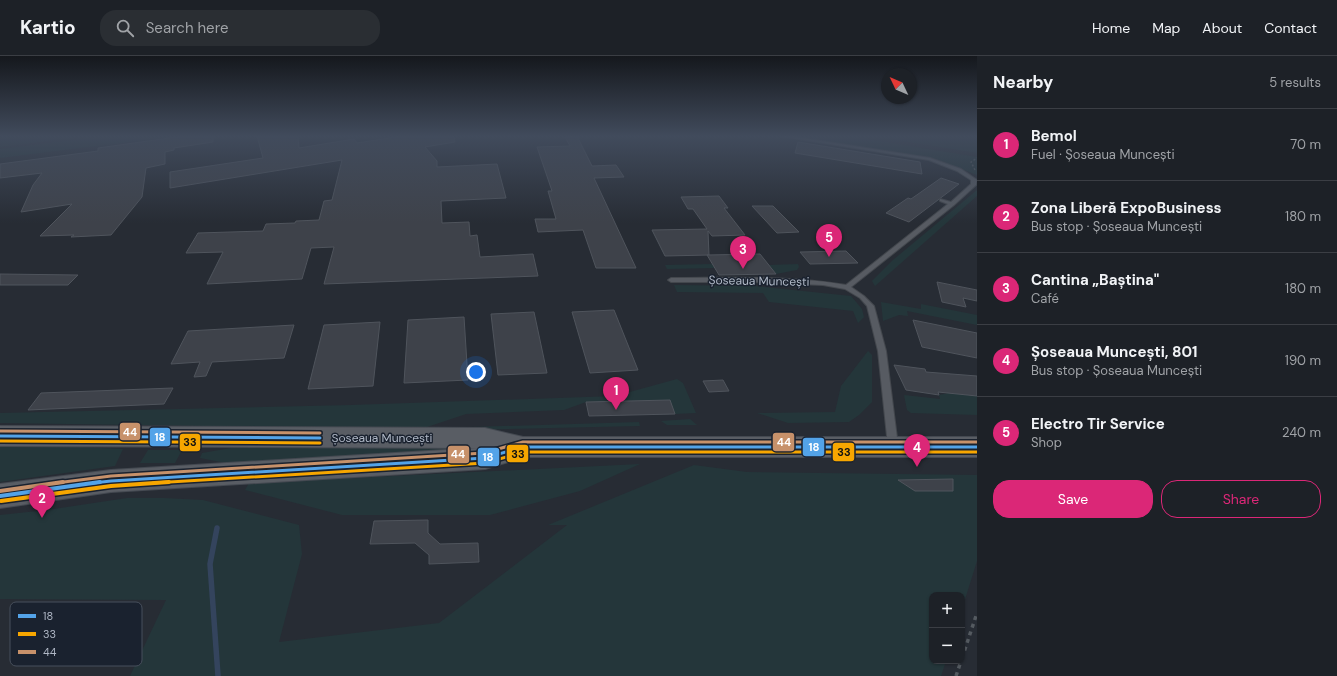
<!DOCTYPE html>
<meta charset="utf-8">
<style>
:root{--surface:#1d2127;--page:#2a2e33;--text:#f1f3f6;--muted:#a0a3a7;--line:#3b3e44;--accent:#db2777}
body{margin:0;font-family:"DM Sans",sans-serif;background:var(--page);color:var(--text)}
.controls{position:absolute;right:12px;bottom:12px;display:grid;overflow:hidden;border-radius:8px;box-shadow:0 1px 3px #0004}
.controls button{width:36px;height:36px;display:grid;place-items:center;padding:0;border:0;border-bottom:1px solid var(--line);background:var(--surface);color:var(--text);font:20px sans-serif}
.compass{position:absolute;left:881px;top:12px;width:36px;height:36px;border-radius:50%;background:var(--surface);box-shadow:0 1px 3px #0004;rotate:314deg}
.you{position:absolute;left:476px;top:316px;width:14px;height:14px;margin:-10px;border:3px solid #fff;border-radius:50%;background:#1a73e8;box-shadow:0 0 0 6px #1a73e833}
.badge{display:grid;place-items:center;width:26px;height:26px;border-radius:50%;background:var(--accent);color:#fff;font-size:13px;font-weight:700}
.pin{position:absolute;translate:-50% -33px;filter:drop-shadow(0 1px 2px #0008)}
.pin::after{content:'';position:absolute;top:21px;width:14px;height:12px;background:inherit;clip-path:polygon(0 0,100% 0,50% 100%)}
.list{margin:0;padding:0;list-style:none}
h2{display:flex;justify-content:space-between;align-items:center;height:52px;margin:0;padding:0 16px;font-size:17px}
h2 small{font-size:13px;font-weight:400;color:var(--muted)}
.list li{display:grid;grid-template-columns:26px 1fr auto;gap:12px;align-items:center;box-sizing:border-box;height:72px;padding:0 16px;border-top:1px solid var(--line)}
.list b{display:block;font-size:15px;white-space:nowrap}
.list p{margin:0;font-size:13px;white-space:nowrap;color:var(--muted)}
.list em{font-size:13px;font-style:normal;color:var(--muted)}
.actions{display:flex;gap:8px;padding:12px 16px}
.actions a{flex:1;padding:9px 0;border:1px solid var(--accent);border-radius:16px;text-align:center;font-size:14px;color:var(--accent)}
.actions .main{background:var(--accent);color:#fff}
.icon{flex:none;width:22px;height:22px;fill:none;stroke:currentColor;stroke-width:2;stroke-linecap:round;stroke-linejoin:round}
.map{position:relative;flex:none;width:977px;height:620px;overflow:hidden}
header{display:flex;align-items:center;gap:24px;box-sizing:border-box;height:56px;padding:0 20px;background:var(--surface);border-bottom:1px solid var(--line)}
header strong{font-size:19px}
nav{display:flex;gap:22px;margin-inline-start:auto;font-size:14px}
.search{width:280px;height:36px;background:var(--page);display:flex;align-items:center;gap:10px;box-sizing:border-box;padding:0 14px;border-radius:16px;color:var(--muted);font-size:15px}
main{display:flex}
aside{flex:1;background:var(--surface)}
.map>svg:first-child{display:block}
.green{fill:#24363a}
.lines{fill:none;stroke-linecap:round;stroke-linejoin:round}
.stream{stroke:#34445d;stroke-width:5.5}
.building{fill:#3e424a;stroke:#4f545c}
.lane-casing{stroke:#43474d;stroke-width:2}
.primary-casing{stroke:#444951;stroke-width:2}
.path-far1{stroke:#545a60;stroke-width:1.5;stroke-dasharray:2 2;stroke-linecap:butt}
.path{stroke:#545a60;stroke-width:3.5;stroke-dasharray:4 4;stroke-linecap:butt}
.lane{fill:#575b62;fill-rule:evenodd}
.primary{fill:#595d64;fill-rule:evenodd}
.bus-1-far1-casing{stroke:#1a222f;stroke-width:6}
.bus-1-casing{stroke:#1a222f;stroke-width:7}
.bus-2-far1-casing{stroke:#1a222f;stroke-width:6}
.bus-2-casing{stroke:#1a222f;stroke-width:7}
.bus-3-far1-casing{stroke:#1a222f;stroke-width:6}
.bus-3-casing{stroke:#1a222f;stroke-width:7}
.bus-1-far1{stroke:#53a3e8;stroke-width:3}
.bus-1{stroke:#53a3e8;stroke-width:4}
.bus-2-far1{stroke:#f7a600;stroke-width:3}
.bus-2{stroke:#f7a600;stroke-width:4}
.bus-3-far1{stroke:#c7916a;stroke-width:3}
.bus-3{stroke:#c7916a;stroke-width:4}
.labels{text-anchor:middle;dominant-baseline:central;stroke-width:3;stroke-linejoin:round;paint-order:stroke}
.street-label{font-size:12px;fill:#b0b8c6;stroke:#1a222f}
.key{fill:#1a222f;stroke:#474f5c;stroke-width:1}
.key-label{font-size:11px;fill:#b0b8c6}
.line-badge{stroke:#1a222f;stroke-width:1.5}
.badge-label{font-size:11px;text-anchor:middle;font-weight:bold;fill:#fff}
.pale-badge-label{font-size:11px;text-anchor:middle;font-weight:bold;fill:#111}
</style>
<header>
<strong>Kartio</strong>
<div class="search"><svg class="icon" aria-label="search" viewBox="0 0 24 24"><circle cx="10" cy="10" r="6"/><path d="M15 15l6 6"/></svg>Search here</div>
<nav><a>Home</a><a>Map</a><a>About</a><a>Contact</a></nav>
</header>
<main>
<div class="map">
<svg width="977" height="620" viewBox="0 0 977 620">
<rect width="100%" height="100%" fill="#272c34"/>
<g class="green">
<path d="M0,80H86L0,91Z"/>
<path d="M106,80H177L0,102V93Z"/>
<path d="M793,80H848L977,101V119L933,102Z"/>
<path d="M872,80H977V97Z"/>
<path d="M977,134V140L875,230L872,225L893,204Z"/>
<path d="M712,208L715,212L667,213L665,209Z"/>
<path d="M798,208L799,211L797,214L776,218L769,209Z"/>
<path d="M674,229L755,230L851,240L862,253L864,261L858,267L853,255L769,246L763,237L677,236Z"/>
<path d="M881,246L921,253V248L977,259V269L907,255L908,260L899,259L883,265Z"/>
<path d="M868,295L872,299V346L859,359L849,366L788,367L757,357L835,356L841,330Z"/>
<path d="M677,323L683,327L696,357L675,358L669,344L586,346L564,354L466,358L421,373H413L0,367V357L351,349L615,340Z"/>
<path d="M949,337L977,340V359L911,357L907,354L904,339L940,343L939,339Z"/>
<path d="M690,363L697,369H667L661,365Z"/>
<path d="M639,366L640,370L470,374L471,371Z"/>
<path d="M0,387L123,393L115,410L0,426Z"/>
<path d="M254,388L470,390L469,396L241,410L200,402L202,397Z"/>
<path d="M148,394H182L175,407H140Z"/>
<path d="M640,408L580,435L490,459H342L245,434L249,427Z"/>
<path d="M694,409L747,416L977,419V505L962,553V539H932V605H946L941,620H130L166,544L0,543V459L47,454L127,442H164L203,444L299,469L302,498L279,586L439,567L567,469H548Z"/>
</g>
<g class="lines">
<path class="stream" d="M217,472L210,508L218,620"/>
</g>
<g class="building">
<path d="M184,80H213V86L174,92V94L165,96V108L146,112L142,141L111,179L71,181L74,179L40,180L72,148L21,156L33,129L42,117L0,122V108L98,95V92Z"/>
<path d="M257,80H298L299,92L354,83L357,87L402,80H454L455,86L425,91L437,105V111L497,108L506,142L441,145L442,167L469,166L470,180L477,179L480,201L533,198L538,220L324,228L334,191L311,192L302,223L207,228L223,196L186,197L198,177L263,175L266,168L295,167L296,165L319,164L324,145L332,144L342,104L170,132V116L263,102Z"/>
<path d="M577,80L592,110L616,109L624,121L594,122L636,212H596L583,174L538,176L535,163H556L548,135H552L537,91L570,90L565,81Z"/>
<path d="M798,86L920,106L922,118L795,97Z"/>
<path d="M941,122L959,128L909,166L886,157L908,142L911,143Z"/>
<path d="M719,140L728,152H724L745,179L712,180L708,175L709,199L665,200L652,174L707,173L693,153H688L681,141Z"/>
<path d="M752,150H773L799,176L777,177Z"/>
<path d="M846,195L858,207L810,208L800,196Z"/>
<path d="M760,198L776,218L719,219L707,199Z"/>
<path d="M0,218L78,219L68,229H0Z"/>
<path d="M937,226L977,234V245L963,242L966,251L942,246Z"/>
<path d="M614,254L638,314L590,317L572,256Z"/>
<path d="M534,256L547,317L498,319L491,258Z"/>
<path d="M464,261L468,324L404,327L408,264Z"/>
<path d="M913,264L977,277V302L922,291Z"/>
<path d="M380,266L373,330L308,333L324,269Z"/>
<path d="M294,269L284,302L212,306L206,320L194,321L200,306L171,308L188,275Z"/>
<path d="M894,309L925,313L926,316L977,320V340L938,336L939,339L906,334Z"/>
<path d="M723,324L729,335L709,336L703,325Z"/>
<path d="M173,332L164,348L28,354L41,337Z"/>
<path d="M670,344L675,358L589,360L586,346Z"/>
<path d="M953,423V435H915L898,424Z"/>
<path d="M428,464V477L440,488L478,487L479,506L429,508V499L415,487L370,488L374,465Z"/>
</g>
<g class="lines">
<g class="lane-casing">
<path id="lane" d="M780,80H790L930,102L961,113L977,124L976,129L954,149L851,231L864,240L874,250L886,295L898,390L896,393L893,394L890,393L888,390L878,295L867,250L860,242L845,233L823,229L751,226H671L668,224L671,222C729,222 788,219 846,229L948,148L940,145V143L951,146L971,128V124L957,115L929,104Z"/>
</g>
<g class="primary-casing">
<path id="primary" d="M0,370L485,372L523,381H977V401H525L485,413L111,436L0,452V428L111,414L478,392L0,390Z"/>
</g>
<path class="path-far1" d="M975,114L971,106L977,102"/>
<g class="path">
<path d="M962,602L977,557"/>
<path d="M956,620L961,605"/>
</g>
<use href="#lane" class="lane"/>
<use href="#primary" class="primary"/>
<g class="bus-1-far1-casing">
<g id="bus-1-far1">
<path d="M0,380L320,382"/>
<path d="M93,427L111,425L485,402L523,391H977"/>
</g>
</g>
<g class="bus-1-casing">
<path id="bus-1" d="M0,440L100,426"/>
</g>
<g class="bus-2-far1-casing">
<g id="bus-2-far1">
<path d="M0,385L320,387"/>
<path d="M153,427L485,407L524,396H977"/>
</g>
</g>
<g class="bus-2-casing">
<path id="bus-2" d="M1,445L111,430L169,426"/>
</g>
<g class="bus-3-far1-casing">
<g id="bus-3-far1">
<path d="M0,375L320,377"/>
<path d="M56,427L111,420L484,397L523,386H977"/>
</g>
</g>
<g class="bus-3-casing">
<path id="bus-3" d="M0,435L63,426"/>
</g>
<use href="#bus-1-far1" class="bus-1-far1"/>
<use href="#bus-1" class="bus-1"/>
<use href="#bus-2-far1" class="bus-2-far1"/>
<use href="#bus-2" class="bus-2"/>
<use href="#bus-3-far1" class="bus-3-far1"/>
<use href="#bus-3" class="bus-3"/>
</g>
<linearGradient id="sky" x2="0" y2="1"><stop stop-color="#15181d"/><stop offset="0.48" stop-color="#414b5c"/><stop offset="1" stop-color="#414b5c" stop-opacity="0"/></linearGradient>
<rect width="977" height="167" fill="url(#sky)"/>
<g class="labels">
<g class="street-label">
<text transform="translate(759 225) rotate(1)">Șoseaua Muncești</text>
<text x="382" y="382">Șoseaua Muncești</text>
</g>
</g>
<rect x="10" y="546" width="132" height="64" rx="6" class="key"/>
<rect x="18" y="558" width="18" height="4" fill="#53a3e8"/>
<rect x="18" y="576" width="18" height="4" fill="#f7a600"/>
<rect x="18" y="594" width="18" height="4" fill="#c7916a"/>
<g class="key-label">
<text x="43" y="564">18</text>
<text x="43" y="582">33</text>
<text x="43" y="600">44</text>
</g>
<g class="line-badge">
<rect x="119" y="366" width="22" height="19" rx="4" fill="#c7916a"/>
<rect x="149" y="371" width="22" height="20" rx="4" fill="#53a3e8"/>
<rect x="772" y="376" width="23" height="20" rx="4" fill="#c7916a"/>
<rect x="179" y="377" width="22" height="19" rx="4" fill="#f7a600"/>
<rect x="802" y="381" width="23" height="20" rx="4" fill="#53a3e8"/>
<rect x="832" y="386" width="23" height="20" rx="4" fill="#f7a600"/>
<rect x="506" y="388" width="23" height="19" rx="4" fill="#f7a600"/>
<rect x="447" y="389" width="23" height="19" rx="4" fill="#c7916a"/>
<rect x="477" y="391" width="23" height="20" rx="4" fill="#53a3e8"/>
</g>
<g class="badge-label">
<text x="130" y="380">44</text>
<text x="160" y="385">18</text>
<text x="784" y="390">44</text>
<text x="814" y="395">18</text>
<text x="458" y="402">44</text>
<text x="488" y="405">18</text>
</g>
<g class="pale-badge-label">
<text x="190" y="390">33</text>
<text x="844" y="400">33</text>
<text x="518" y="402">33</text>
</g>
</svg>
<div class="controls">
<button>+</button>
<button>−</button>
</div>
<svg class="compass" viewBox="-18 -18 36 36"><path d="M0-13l5 13h-10z" fill="#e53935"/><path d="M0 13l5-13h-10z" fill="#a0a3a7"/></svg>
<div class="you"></div>
<div class="pin badge" style="left:616px;top:354px">1</div>
<div class="pin badge" style="left:42px;top:462px">2</div>
<div class="pin badge" style="left:743px;top:213px">3</div>
<div class="pin badge" style="left:917px;top:411px">4</div>
<div class="pin badge" style="left:829px;top:201px">5</div>
</div>
<aside>
<h2>Nearby<small>5 results</small></h2>
<ul class="list">
<li><span class="badge">1</span><div><b>Bemol</b><p>Fuel · Șoseaua Muncești</p></div><em>70 m</em></li>
<li><span class="badge">2</span><div><b>Zona Liberă ExpoBusiness</b><p>Bus stop · Șoseaua Muncești</p></div><em>180 m</em></li>
<li><span class="badge">3</span><div><b>Cantina „Baștina&quot;</b><p>Café</p></div><em>180 m</em></li>
<li><span class="badge">4</span><div><b>Șoseaua Muncești, 801</b><p>Bus stop · Șoseaua Muncești</p></div><em>190 m</em></li>
<li><span class="badge">5</span><div><b>Electro Tir Service</b><p>Shop</p></div><em>240 m</em></li>
</ul>
<div class="actions"><a class="main">Save</a><a>Share</a></div>
</aside>
</main>
